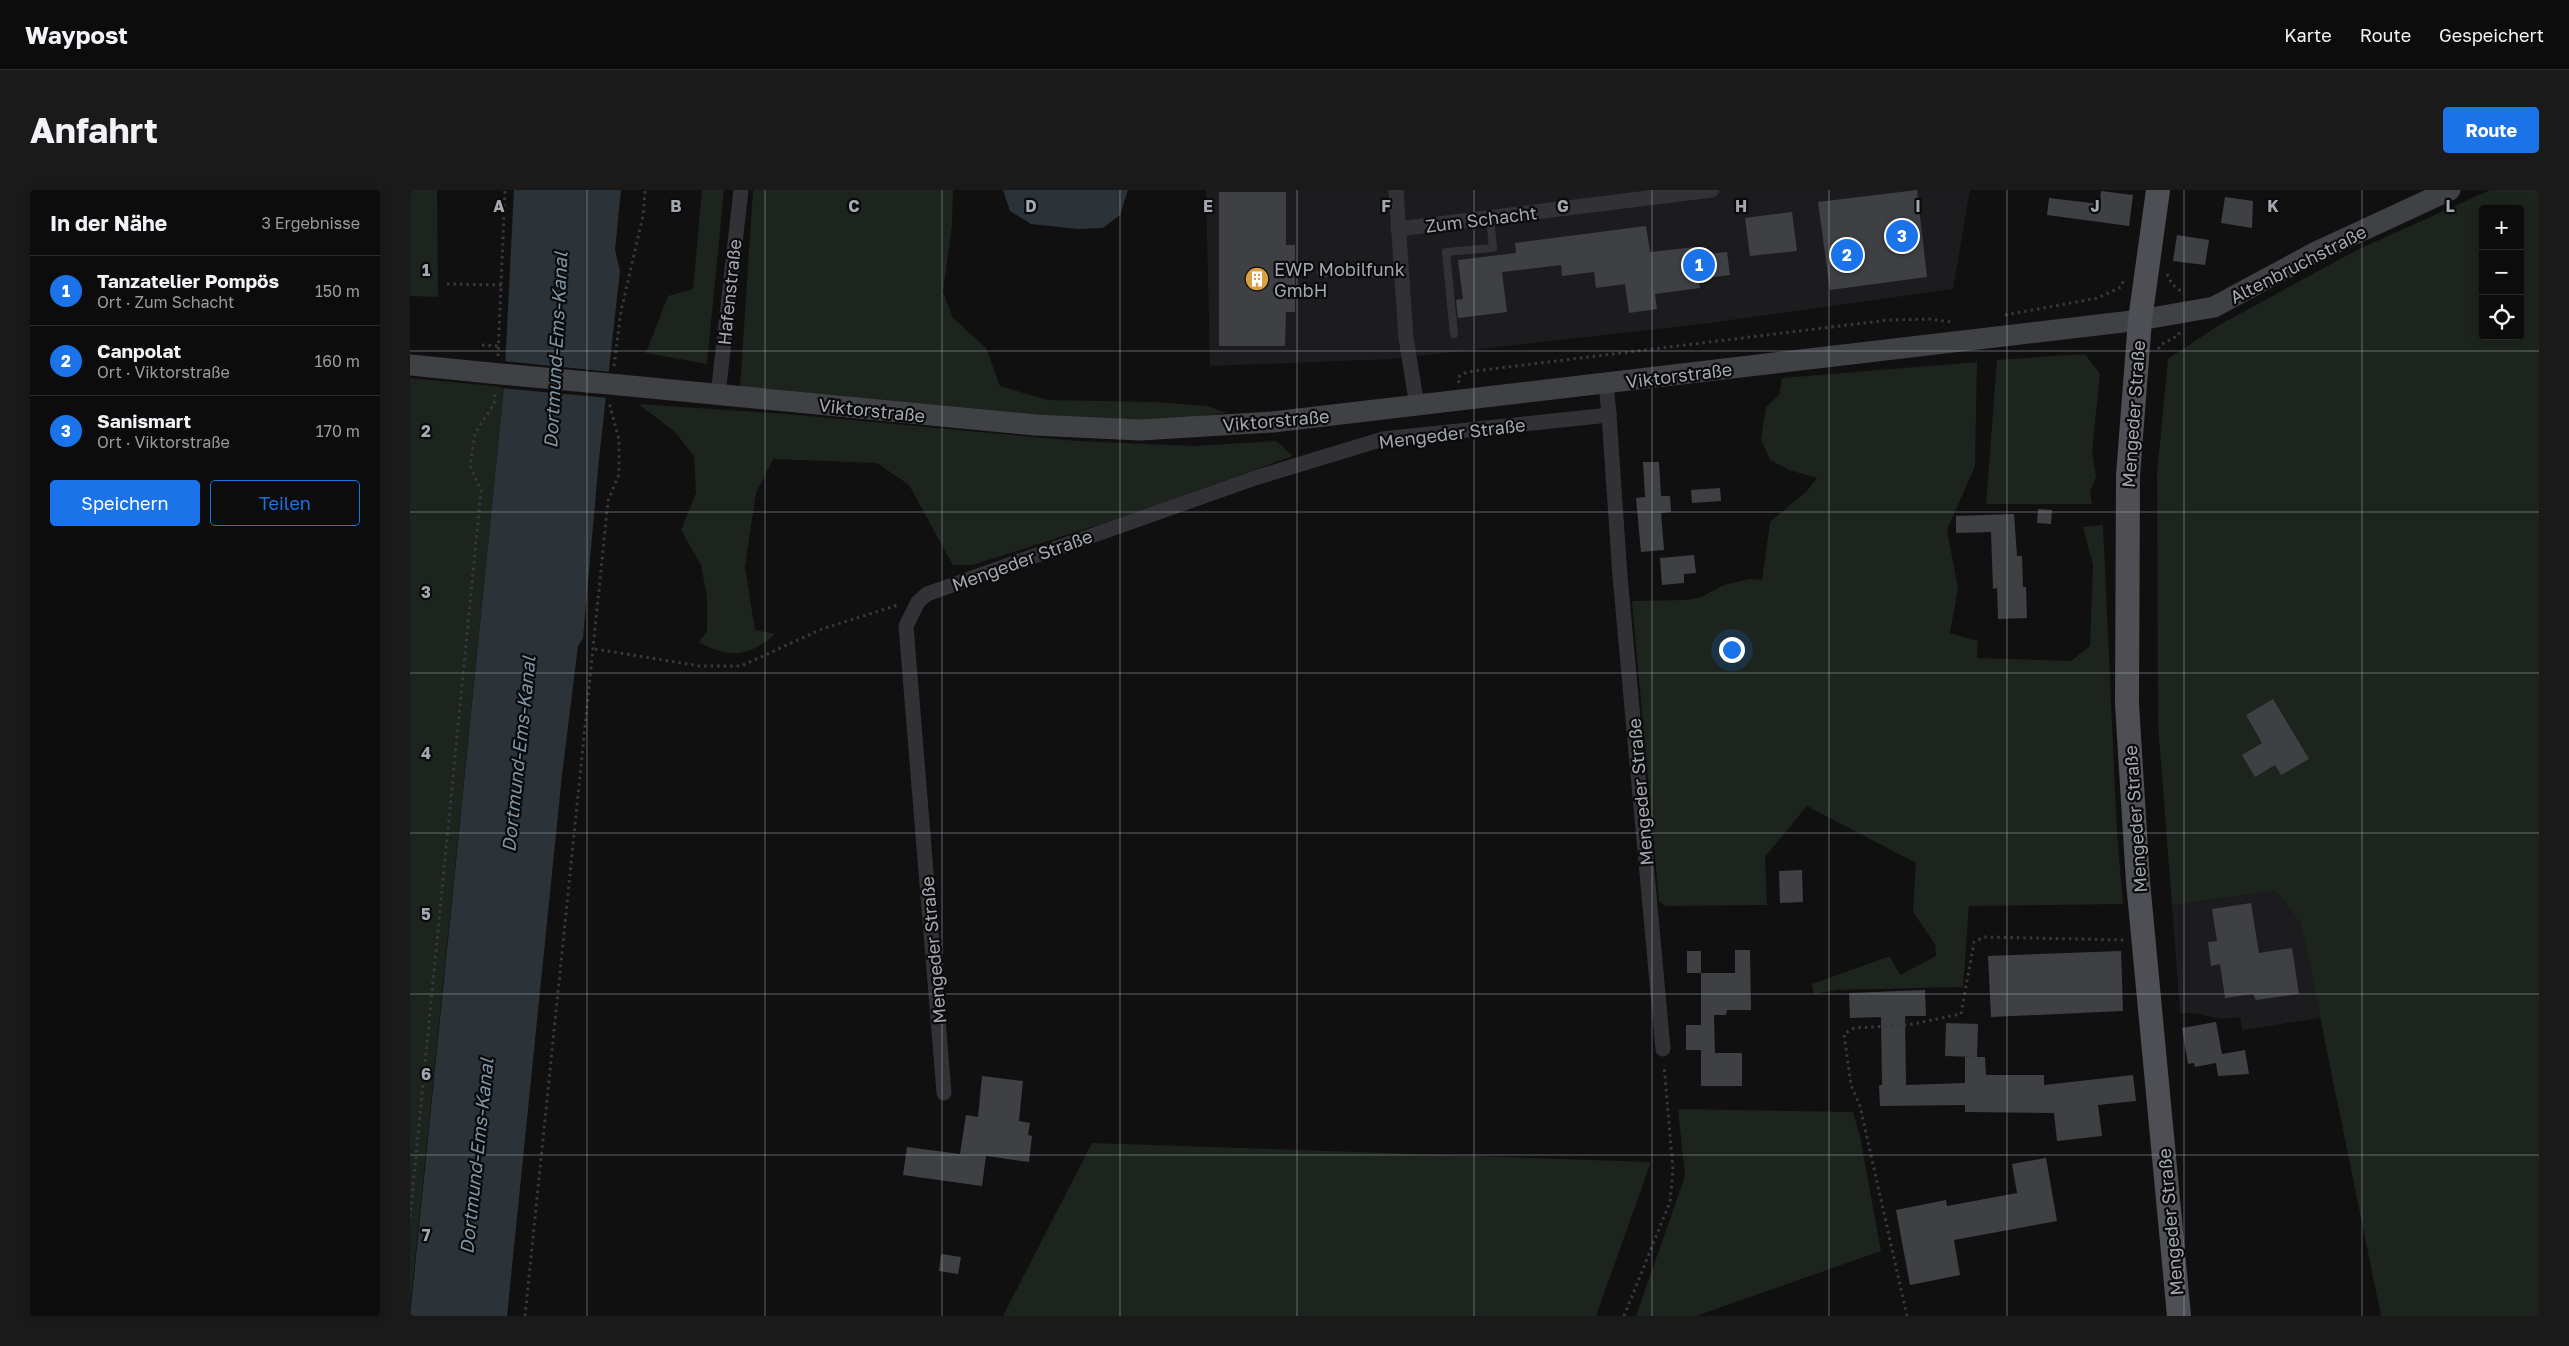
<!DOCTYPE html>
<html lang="de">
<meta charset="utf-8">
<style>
:root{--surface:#0c0c0d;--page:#1a1a1b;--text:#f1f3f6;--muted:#9a9b9d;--line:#2c2c2e;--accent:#1a73e8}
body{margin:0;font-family:"Golos Text",sans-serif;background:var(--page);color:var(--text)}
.controls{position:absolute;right:15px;top:15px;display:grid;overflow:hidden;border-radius:5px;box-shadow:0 2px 12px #0003}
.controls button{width:45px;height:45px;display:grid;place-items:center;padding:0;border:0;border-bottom:1px solid var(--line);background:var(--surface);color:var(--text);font:25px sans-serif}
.you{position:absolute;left:1321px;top:459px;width:18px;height:18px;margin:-12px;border:4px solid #fff;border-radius:50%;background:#1a73e8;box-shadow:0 0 0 8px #1a73e833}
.badge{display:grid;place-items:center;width:32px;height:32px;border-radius:50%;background:var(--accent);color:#fff;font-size:16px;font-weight:700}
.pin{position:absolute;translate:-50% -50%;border:2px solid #fff;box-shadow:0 1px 5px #0006}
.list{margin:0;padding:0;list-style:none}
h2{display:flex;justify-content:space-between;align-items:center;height:65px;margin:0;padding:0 20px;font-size:21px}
h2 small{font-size:16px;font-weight:400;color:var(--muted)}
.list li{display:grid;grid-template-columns:32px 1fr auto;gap:15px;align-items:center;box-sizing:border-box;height:70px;padding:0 20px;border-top:1px solid var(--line)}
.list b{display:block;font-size:19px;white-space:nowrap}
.list p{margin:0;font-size:16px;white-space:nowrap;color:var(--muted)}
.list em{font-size:16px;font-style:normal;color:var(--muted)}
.actions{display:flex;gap:10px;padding:15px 20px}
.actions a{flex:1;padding:11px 0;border:1px solid var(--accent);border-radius:5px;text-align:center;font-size:18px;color:var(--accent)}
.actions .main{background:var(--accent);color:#fff}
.icon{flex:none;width:28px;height:28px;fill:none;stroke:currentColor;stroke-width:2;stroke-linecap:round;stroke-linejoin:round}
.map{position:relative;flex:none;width:2129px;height:1126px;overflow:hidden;border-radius:5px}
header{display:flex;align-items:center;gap:30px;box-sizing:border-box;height:70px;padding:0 25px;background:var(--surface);border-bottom:1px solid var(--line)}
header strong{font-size:24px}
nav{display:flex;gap:28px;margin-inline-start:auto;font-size:18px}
.intro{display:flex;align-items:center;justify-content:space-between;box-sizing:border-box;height:120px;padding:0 30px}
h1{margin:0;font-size:35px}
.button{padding:12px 22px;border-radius:5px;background:var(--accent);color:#fff;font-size:18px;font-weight:700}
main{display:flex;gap:30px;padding:0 30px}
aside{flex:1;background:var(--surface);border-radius:5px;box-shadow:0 2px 12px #0003}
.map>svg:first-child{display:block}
.built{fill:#1c1c1e}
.green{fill:#1d231d;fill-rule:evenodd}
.water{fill:#2b3238}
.pier{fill:#101011}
.building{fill:#3f4044}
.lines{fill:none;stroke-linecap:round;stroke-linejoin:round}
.path{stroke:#38393c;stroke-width:3;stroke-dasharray:2.5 4;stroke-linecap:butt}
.lane{stroke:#323236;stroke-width:8}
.street{stroke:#323236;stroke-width:15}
.secondary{stroke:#404145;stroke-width:21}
.primary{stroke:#4e4f54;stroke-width:24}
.secondary-bridge{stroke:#404145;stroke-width:21}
.grid{fill:none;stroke:#a3a7b0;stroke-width:1;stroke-opacity:0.55}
.labels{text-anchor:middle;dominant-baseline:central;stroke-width:4.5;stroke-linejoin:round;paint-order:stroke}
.street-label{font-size:18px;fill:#a3a7b0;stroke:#0b0b0c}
.poi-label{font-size:18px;fill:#a3a7b0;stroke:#0b0b0c;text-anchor:start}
.water-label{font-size:19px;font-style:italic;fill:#7e95a7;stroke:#0b0b0c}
.grid-label{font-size:16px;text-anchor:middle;font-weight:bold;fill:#a3a7b0;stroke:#0b0b0c;stroke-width:4.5;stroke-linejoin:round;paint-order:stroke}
</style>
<header>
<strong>Waypost</strong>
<nav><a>Karte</a><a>Route</a><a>Gespeichert</a></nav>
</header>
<div class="intro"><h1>Anfahrt</h1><a class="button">Route</a></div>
<main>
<aside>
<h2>In der Nähe<small>3 Ergebnisse</small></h2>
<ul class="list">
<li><span class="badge">1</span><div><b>Tanzatelier Pompös</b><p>Ort · Zum Schacht</p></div><em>150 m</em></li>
<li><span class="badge">2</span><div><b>Canpolat</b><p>Ort · Viktorstraße</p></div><em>160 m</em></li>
<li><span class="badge">3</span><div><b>Sanismart</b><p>Ort · Viktorstraße</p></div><em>170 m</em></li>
</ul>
<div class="actions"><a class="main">Speichern</a><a>Teilen</a></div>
</aside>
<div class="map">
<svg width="2129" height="1126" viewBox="0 0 2129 1126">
<rect width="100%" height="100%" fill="#101011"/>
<g class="built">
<path d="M796,0H1560L1543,99L1292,134L981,169L800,176Z"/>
<path d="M1866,701L1891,734L1910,828L1832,840L1830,827L1812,829L1784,823H1770L1762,715Z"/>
</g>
<g class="green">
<path d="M0,0H27L28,107L0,106Z"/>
<path d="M292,0H314L297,174L236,163L258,106L283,99Z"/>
<path d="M343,0H543L542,36L533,102L543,128L576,158L590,196L638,210L745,212L797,216L817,223L731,233L619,226L330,198Z"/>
<path d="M2080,0H2129V1126H1971L1891,734L1866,701L1762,715L1748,534L1747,283L1758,169L1809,135L1947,60ZM2073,19H2110V146H2073Z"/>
<path d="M1675,164L1690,184L1682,261L1686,286L1680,302L1682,314H1576L1587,170Z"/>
<path d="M1567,172L1565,276L1537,340L1548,398L1540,443L1568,451L1567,468L1661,471L1680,456L1683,375L1673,337L1693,335L1707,643L1713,714L1559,716L1553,797L1427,800L1404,804L1402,794L1480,766L1490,785L1526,766L1525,754L1503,722L1506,673L1397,616L1355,667L1357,715L1256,716L1249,712L1222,411L1276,410L1291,407L1314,395L1339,389L1352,390L1360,332L1397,301L1407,288L1379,280L1360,270L1351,249L1356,217L1369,205L1372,188Z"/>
<path d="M0,188L94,197L0,1118Z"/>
<path d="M228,214L377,224L667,251L784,256L866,251L883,266L722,324L563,375H543L499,295L467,273L363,269L346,303L335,377L345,440L365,444C339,467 320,469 289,452L297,441V407L291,375L271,340L286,303L284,266L264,241Z"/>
<path d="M1268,919L1443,922L1450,946L1471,1061L1286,1126H1226L1275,986Z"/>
<path d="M682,953L1241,972L1186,1126H593Z"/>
</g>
<g class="water">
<path d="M104,0H211L205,60L210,81L189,269L173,448L168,456L152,585L97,1126H0L94,197Z"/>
<path d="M593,0H718L710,25L693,38L668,39L621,34L600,21Z"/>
</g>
<path class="pier" d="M93,171L201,182L199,208L91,198Z"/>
<g class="building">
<path d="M1507,0L1517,87L1420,100L1408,12Z"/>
<path d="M1691,1L1723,5L1719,36L1637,25L1639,8L1690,14Z"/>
<path d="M809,2H876V55H885V122H876L875,156H809Z"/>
<path d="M1815,7L1843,11L1842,38L1811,33Z"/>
<path d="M1382,22L1387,61L1340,66L1335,28Z"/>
<path d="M1236,36L1240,62L1286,57L1287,65L1317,62L1320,85L1289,89L1290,98L1245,104L1247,119L1219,123L1215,94L1186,98L1184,82L1152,86L1151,75L1092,82L1097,122L1048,128L1046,110L1053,109L1048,70L1106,63L1105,53Z"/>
<path d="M1767,45L1799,50L1795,75L1763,71Z"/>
<path d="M1233,272H1249L1251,306H1260L1261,322L1251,323L1254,360L1231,362L1226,308L1235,307Z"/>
<path d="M1310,298L1311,311L1282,313L1281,300Z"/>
<path d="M1628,319L1642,320L1641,334L1627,333Z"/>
<path d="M1604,324L1607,366H1612L1613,397H1616L1617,428L1588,429L1587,398L1583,399L1581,342L1546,343V326Z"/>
<path d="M1284,365L1286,383L1274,384V393L1252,395L1250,368Z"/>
<path d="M1863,509L1899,569L1871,585L1865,575L1845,587L1832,565L1852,553L1836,525Z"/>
<path d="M1392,680L1393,712L1370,713L1369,681Z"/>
<path d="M1841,713L1849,763L1882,758L1889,804L1846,810L1843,804L1815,808L1810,774L1801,776L1798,752L1807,751L1802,719Z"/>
<path d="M1325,760H1340L1341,820H1317L1316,825H1304L1305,863H1332V896H1291V860H1276V835H1291V783H1325Z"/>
<rect x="1277" y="761" width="14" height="22"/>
<path d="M1711,761L1713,821L1581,827L1578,766Z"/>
<path d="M1515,800L1516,826H1495L1496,895L1555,893V867H1564L1535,866L1536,833L1568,834L1567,867H1575L1576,885H1634V895L1723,885L1726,911L1688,915L1692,946L1647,951L1644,923L1555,922V915L1470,916L1469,895H1472L1471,827L1440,828L1439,803Z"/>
<path d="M1806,832L1812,864L1835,860L1839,884L1808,886L1806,873L1785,877L1784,873L1778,874L1772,838Z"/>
<path d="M572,886L613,891L609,931L620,933L618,945L622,946L619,972L576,966L572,996L493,985L497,957L550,964L556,925L568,927Z"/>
<path d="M1636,968L1647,1031L1544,1050L1550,1085L1500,1095L1486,1020L1536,1010L1537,1016L1607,1003L1602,974Z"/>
<path d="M531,1064L551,1067L548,1084L529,1081Z"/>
</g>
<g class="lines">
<g class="path">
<path d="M1757,84L1762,94L1773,103"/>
<path d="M37,94L92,95"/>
<path d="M1595,125L1688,108L1711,97L1714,89"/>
<path d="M72,155L88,156"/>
<path d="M1748,159L1752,154L1769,145V142"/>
<path d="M88,166L95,0"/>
<path d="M204,176L211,121L233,26L235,0"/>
<path d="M1049,193L1048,187L1057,182L1478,130L1520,129L1541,132"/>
<path d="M185,459L290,476H331L412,439L488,415"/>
<path d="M0,1027L71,301L60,276L65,243L84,214L85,202"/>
<path d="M115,1126L198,311L209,284V250L199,212"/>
<path d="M1214,1126L1260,1012L1263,980L1254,875"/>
<path d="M1497,1126L1450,916L1441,895L1434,844L1444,838L1498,835L1551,824L1564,752L1574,747L1714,750"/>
</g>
<g class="lane">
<path d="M911,83L992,84"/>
<path d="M1044,144L1036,62L1083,58L1080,27"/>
</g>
<g class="street">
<path d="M986,0L996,148L1007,216"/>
<path d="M988,39L1302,0"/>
<path d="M308,205L331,0"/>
<path d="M1199,225L1210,386L1253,859"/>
<path d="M534,903L496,436L508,412L517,404L845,288L973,249L1199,225L1196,193"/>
</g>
<g class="secondary">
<path d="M0,175L80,183"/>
<path d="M210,195L625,235L730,240L863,232L1730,130L1804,117L1906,62L2040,0"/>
</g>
<path class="primary" d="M1748,0L1730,130L1718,285L1717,514L1728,692L1769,1126"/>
<path class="secondary-bridge" d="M80,183L210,195"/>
</g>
<path class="grid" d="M177,0V1126M355,0V1126M532,0V1126M710,0V1126M887,0V1126M1064,0V1126M1242,0V1126M1419,0V1126M1597,0V1126M1774,0V1126M1952,0V1126M0,161H2129M0,322H2129M0,483H2129M0,643H2129M0,804H2129M0,965H2129"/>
<defs>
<g id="building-disc" transform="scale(1.25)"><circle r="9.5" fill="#d9a040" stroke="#0b0b0c"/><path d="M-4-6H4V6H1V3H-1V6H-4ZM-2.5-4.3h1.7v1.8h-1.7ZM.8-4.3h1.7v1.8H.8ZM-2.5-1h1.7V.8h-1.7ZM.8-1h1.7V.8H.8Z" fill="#fff"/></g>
</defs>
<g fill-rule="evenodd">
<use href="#building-disc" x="847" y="89"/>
</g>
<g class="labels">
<g class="street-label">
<text transform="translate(1071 29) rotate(-7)">Zum Schacht</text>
<text transform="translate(1888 74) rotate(-27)">Altenbruchstraße</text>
<text transform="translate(319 102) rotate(-84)">Hafenstraße</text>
<text transform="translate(1269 185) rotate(-7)">Viktorstraße</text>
<text transform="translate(462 220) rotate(6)">Viktorstraße</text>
<text transform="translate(1723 224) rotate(-86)">Mengeder Straße</text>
<text transform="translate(866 230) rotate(-5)">Viktorstraße</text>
<text transform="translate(1042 243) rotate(-7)">Mengeder Straße</text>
<text transform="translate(612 370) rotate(-20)">Mengeder Straße</text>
<text transform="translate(1230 602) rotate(-95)">Mengeder Straße</text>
<text transform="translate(1725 629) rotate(-94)">Mengeder Straße</text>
<text transform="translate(523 760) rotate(-95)">Mengeder Straße</text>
<text transform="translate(1760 1032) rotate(-95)">Mengeder Straße</text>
</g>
<g class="poi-label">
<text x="864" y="79">EWP Mobilfunk<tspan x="864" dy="21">GmbH</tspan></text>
</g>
<g class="water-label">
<text transform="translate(145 160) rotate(-87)">Dortmund-Ems-Kanal</text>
<text transform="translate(108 564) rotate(-84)">Dortmund-Ems-Kanal</text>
<text transform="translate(66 966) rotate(-84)">Dortmund-Ems-Kanal</text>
</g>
</g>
<g class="grid-label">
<text x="89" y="22">A</text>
<text x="266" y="22">B</text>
<text x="444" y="22">C</text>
<text x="621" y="22">D</text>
<text x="798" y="22">E</text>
<text x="976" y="22">F</text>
<text x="1153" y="22">G</text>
<text x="1331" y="22">H</text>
<text x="1508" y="22">I</text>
<text x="1685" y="22">J</text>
<text x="1863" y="22">K</text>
<text x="2040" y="22">L</text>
<text x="16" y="86">1</text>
<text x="16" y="247">2</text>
<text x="16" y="408">3</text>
<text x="16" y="569">4</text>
<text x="16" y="730">5</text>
<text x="16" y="890">6</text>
<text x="16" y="1051">7</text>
</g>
</svg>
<div class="controls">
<button>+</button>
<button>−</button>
<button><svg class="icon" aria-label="locate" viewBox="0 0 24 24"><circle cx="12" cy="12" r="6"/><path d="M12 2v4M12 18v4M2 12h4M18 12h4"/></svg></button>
</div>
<div class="you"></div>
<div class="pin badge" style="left:1289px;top:75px">1</div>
<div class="pin badge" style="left:1437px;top:65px">2</div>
<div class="pin badge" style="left:1492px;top:46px">3</div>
</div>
</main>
